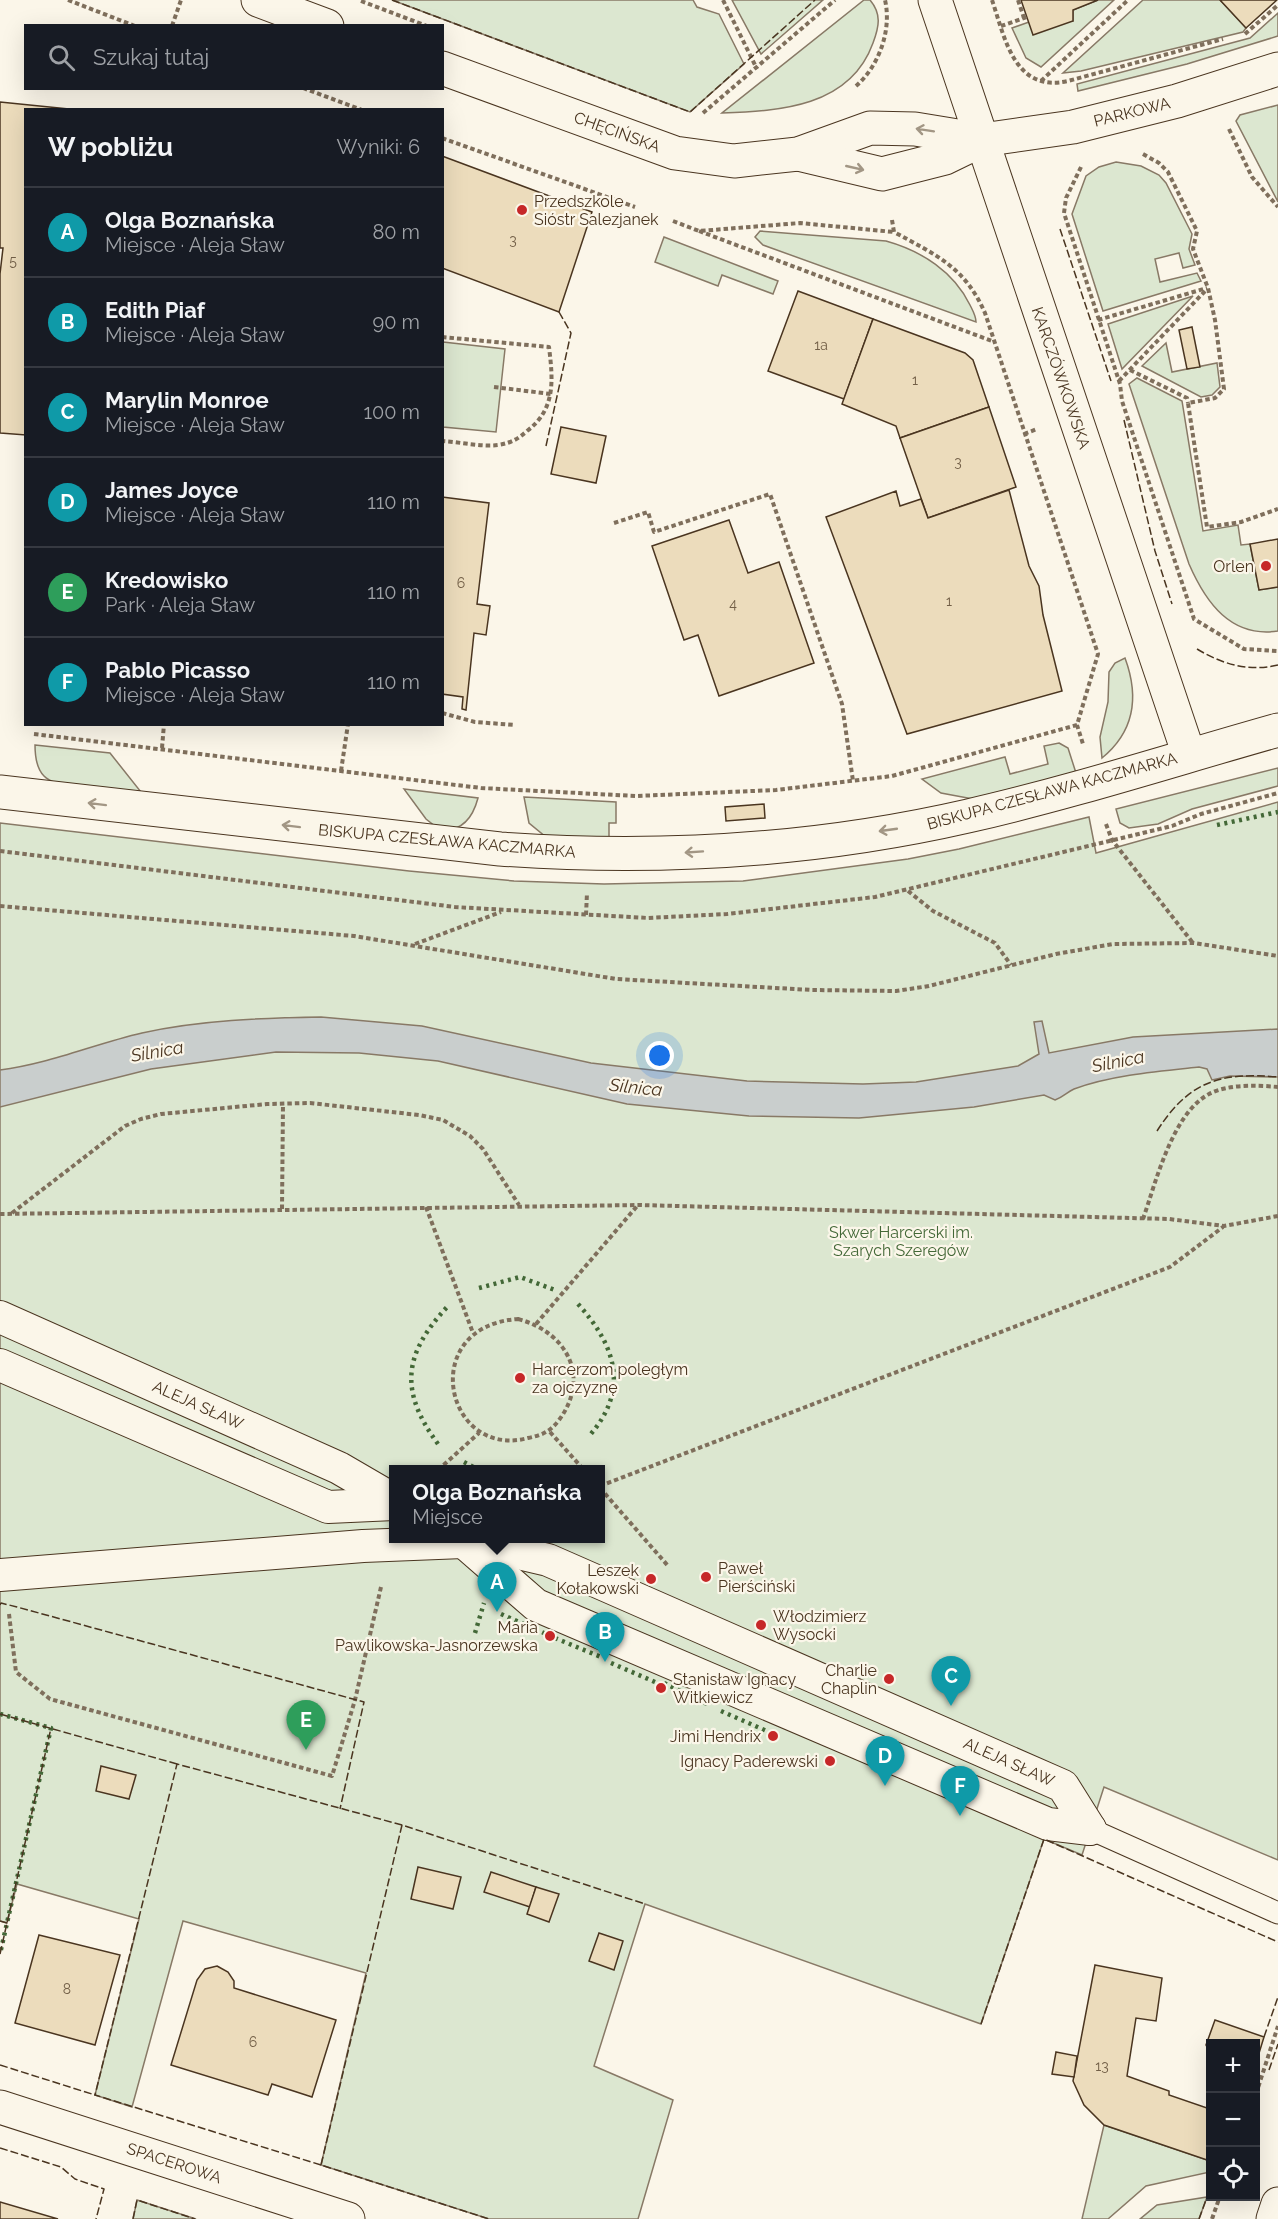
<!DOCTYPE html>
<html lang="pl">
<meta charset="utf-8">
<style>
:root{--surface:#171b24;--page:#242831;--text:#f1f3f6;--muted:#9ea1a6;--line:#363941;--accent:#c62828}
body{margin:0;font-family:Raleway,sans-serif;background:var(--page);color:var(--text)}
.controls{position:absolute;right:18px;bottom:18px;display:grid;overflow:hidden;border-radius:0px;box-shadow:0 6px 24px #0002}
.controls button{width:54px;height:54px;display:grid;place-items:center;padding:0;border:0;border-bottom:2px solid var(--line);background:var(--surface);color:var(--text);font:30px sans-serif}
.you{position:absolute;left:660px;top:1056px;width:21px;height:21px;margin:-15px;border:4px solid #fff;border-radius:50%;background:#1a73e8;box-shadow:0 0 0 9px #1a73e833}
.badge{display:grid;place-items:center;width:39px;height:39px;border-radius:50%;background:var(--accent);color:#fff;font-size:20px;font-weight:700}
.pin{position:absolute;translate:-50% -50px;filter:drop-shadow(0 2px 3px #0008)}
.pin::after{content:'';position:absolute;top:32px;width:21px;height:18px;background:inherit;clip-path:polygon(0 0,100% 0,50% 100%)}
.popup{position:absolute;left:389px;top:1465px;width:216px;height:78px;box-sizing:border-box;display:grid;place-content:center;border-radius:0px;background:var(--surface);filter:drop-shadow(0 2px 4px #0005);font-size:20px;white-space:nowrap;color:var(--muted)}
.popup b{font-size:22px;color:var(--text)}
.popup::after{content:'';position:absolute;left:50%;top:100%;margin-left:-12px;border:12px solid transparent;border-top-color:var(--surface)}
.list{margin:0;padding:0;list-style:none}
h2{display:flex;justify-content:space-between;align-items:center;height:78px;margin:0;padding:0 24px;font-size:26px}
h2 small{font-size:20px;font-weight:400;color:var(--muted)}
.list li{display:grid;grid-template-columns:39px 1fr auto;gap:18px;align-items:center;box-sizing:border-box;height:90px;padding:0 24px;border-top:2px solid var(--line)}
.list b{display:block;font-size:22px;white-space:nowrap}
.list p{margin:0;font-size:20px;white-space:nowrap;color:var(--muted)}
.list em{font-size:20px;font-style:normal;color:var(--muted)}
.icon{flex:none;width:33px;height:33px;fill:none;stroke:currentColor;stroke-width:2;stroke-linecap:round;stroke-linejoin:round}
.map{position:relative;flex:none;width:1278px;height:2219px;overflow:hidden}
.search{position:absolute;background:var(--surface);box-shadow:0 6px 24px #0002;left:24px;top:24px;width:420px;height:66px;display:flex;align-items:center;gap:15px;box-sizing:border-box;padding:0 21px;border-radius:0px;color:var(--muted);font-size:22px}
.panel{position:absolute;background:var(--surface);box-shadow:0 6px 24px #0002;left:24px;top:108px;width:420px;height:618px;border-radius:0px}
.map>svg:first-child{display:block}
.green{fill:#dce7d0;stroke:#887966;stroke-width:1.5;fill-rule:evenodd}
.water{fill:#c9cecd;stroke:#887966;stroke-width:1.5}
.building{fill:#ecdcbc;stroke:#4a3520;stroke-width:1.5}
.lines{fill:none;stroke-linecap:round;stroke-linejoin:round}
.service-casing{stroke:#4a3520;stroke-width:23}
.pedestrian-casing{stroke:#4a3520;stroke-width:34}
.minor-casing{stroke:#4a3520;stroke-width:35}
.tertiary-casing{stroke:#4a3520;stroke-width:35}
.path{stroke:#7f6f5c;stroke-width:4;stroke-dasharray:4.5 3;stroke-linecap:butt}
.service{stroke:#fbf6e9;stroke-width:21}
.pedestrian{stroke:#fbf6e9;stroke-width:32}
.minor{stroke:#fbf6e9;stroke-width:33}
.tertiary{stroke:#fbf6e9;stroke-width:33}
.hedge{stroke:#436837;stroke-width:4.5;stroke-dasharray:3 4.5;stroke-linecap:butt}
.fence{stroke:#4a3520;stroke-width:1.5;stroke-dasharray:8 3;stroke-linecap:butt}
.oneway{stroke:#a29684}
.poi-dot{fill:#c62828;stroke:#fbf6e9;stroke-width:2}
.labels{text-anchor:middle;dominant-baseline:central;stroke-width:4.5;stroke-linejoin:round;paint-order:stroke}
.number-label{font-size:14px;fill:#725f47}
.street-label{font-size:16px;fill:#4a3520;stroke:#fbf6e9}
.poi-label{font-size:16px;fill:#4a3520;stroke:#fbf6e9;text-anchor:end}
.park-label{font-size:16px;fill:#436837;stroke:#fbf6e9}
.water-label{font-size:18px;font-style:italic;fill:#4a3520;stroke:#fbf6e9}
</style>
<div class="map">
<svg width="1278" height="2219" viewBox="0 0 1278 2219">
<rect width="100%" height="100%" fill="#fbf6e9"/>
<g class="green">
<path d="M392,0H693L697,7L719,14L744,64L690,112Z"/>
<path d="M732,0H823L761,54Z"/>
<path d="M864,0H870C882,14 879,27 873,43C850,107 780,111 722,113Z"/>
<path d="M1098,0H1114L1041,67L1026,58L1012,28L1029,22L1073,21V10Z"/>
<path d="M1143,0H1220L1246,28L1243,32L1081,71L1063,73Z"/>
<path d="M1278,13V36L1187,64L1078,91L1077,84L1250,38Z"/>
<path d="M1278,105V202L1236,121L1240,115Z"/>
<path d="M1116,162L1141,166L1159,175L1166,183L1192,234L1189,249L1195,265L1183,268L1179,253L1155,259L1160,282L1197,273L1201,281L1103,311L1072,214L1086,176L1099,167Z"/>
<path d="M760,231L886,241C922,251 954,272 970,305C973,311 976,316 976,322L763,245L755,237Z"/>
<path d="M664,237L778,281L773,294L722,275L718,286L655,262Z"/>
<path d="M1193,296L1122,369L1108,324Z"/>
<path d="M443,342L505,349L496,432L443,427Z"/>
<path d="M1166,343L1172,372L1217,363L1220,387L1212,395L1201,397L1142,366Z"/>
<path d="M1137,378L1182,401L1203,531L1238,525L1241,545L1250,544L1259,590L1278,587V631C1231,638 1206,603 1189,564L1129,384Z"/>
<path d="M1125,658C1139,696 1135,731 1102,758L1100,737L1108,702L1109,672L1115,663Z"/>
<path d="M1059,743L1068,748L1076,773L973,799L941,793L922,779L1005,757L1010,774L1048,764L1044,746Z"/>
<path d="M35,745L110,753L141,792C119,790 58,791 44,776C36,768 35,755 35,745Z"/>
<path d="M1278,768V786L1192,809L1158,824L1129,828L1120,823L1116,809Z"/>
<path d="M404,789L478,798C473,817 462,832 440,830L426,819Z"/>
<path d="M524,797L616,802V823H609V839L546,837L529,823Z"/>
<path d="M1278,802V1860L1104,1787L1082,1855L1044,1839L981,2024L645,1904L594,2066L673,2100L638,2219H489L321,2165L366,1973L183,1921L132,2107L95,2095L139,1919L17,1884L7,1923L0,1921V823L409,871L514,881L604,884L743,881L908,859L959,849L1089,817L1096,853ZM394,1470H600V1538H394Z"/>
<path d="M1104,2125L1210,2161V2172L1146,2186L1108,2219H1082Z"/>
<path d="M1207,2197L1199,2219H1140L1157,2205Z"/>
<path d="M137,2200L196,2219H133Z"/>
</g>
<path class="water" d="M321,1017L422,1026L591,1063L747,1081L863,1084L916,1082L1018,1066L1039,1054L1034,1022L1042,1021L1049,1053L1133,1037L1278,1029V1077L1230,1076L1212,1080L1207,1069L1199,1067C1161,1071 1111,1075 1074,1089C1067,1092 1063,1097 1055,1100L1044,1095L974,1107L859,1118L749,1116L627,1104L438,1061L359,1053L276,1052L151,1069L0,1107V1070C49,1064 94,1044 142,1033C200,1020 263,1018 321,1017Z"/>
<g class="building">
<path d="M1021,0H1098L1073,10V21L1033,35Z"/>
<path d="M1220,0H1277L1246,28Z"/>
<path d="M0,102L79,110H26V435L0,433V274L3,248H0Z"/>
<path d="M442,156L592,212L559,312L442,268Z"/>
<path d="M798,291L873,319L844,399L768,371Z"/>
<path d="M873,319L965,353L973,360L989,407L900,438L896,426L842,404Z"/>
<path d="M1192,327L1200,367L1187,369L1179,330Z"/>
<path d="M989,407L1016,487L928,518L900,438Z"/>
<path d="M561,427L606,436L596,483L551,474Z"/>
<path d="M1009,490L1029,566L1039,586L1043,615L1062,691L907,734L826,517L896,491L900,506L921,499L928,518Z"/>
<path d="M442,497L489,503L477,604L490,606L486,635L474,633L466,710L462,709L463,697L442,694Z"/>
<path d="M729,520L748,573L779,562L814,663L719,696L698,635L684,640L652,546Z"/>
<path d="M1278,539V587L1259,590L1250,544Z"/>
<path d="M764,804L765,818L726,821L725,807Z"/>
<path d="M101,1766L136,1775L129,1799L96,1791Z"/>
<path d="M418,1867L461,1877L453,1909L411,1899Z"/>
<path d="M491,1872L536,1887L530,1907L484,1892Z"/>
<path d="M536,1887L559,1894L549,1922L527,1914Z"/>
<path d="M599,1933L623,1941L614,1970L589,1961Z"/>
<path d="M39,1935L120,1955L95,2045L15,2023Z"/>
<path d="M1095,1965L1162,1978L1156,2021L1136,2018L1127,2076L1169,2091V2095L1210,2109V2161L1104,2125L1084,2105L1073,2081Z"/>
<path d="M217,1966L228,1972L234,1981V1988L336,2020L312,2097L272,2084L268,2095L171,2065L197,1980L205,1969Z"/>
<path d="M1215,2020L1264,2037L1256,2063V2044H1210V2053L1206,2045Z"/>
<path d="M1056,2052L1077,2056L1074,2077L1052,2074Z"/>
<path d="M0,2202L58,2219H0Z"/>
</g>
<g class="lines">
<g class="service-casing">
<path id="service" d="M1090,1829L1278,1913"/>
</g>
<g class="pedestrian-casing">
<g id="pedestrian">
<path d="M0,1317L339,1468L394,1500"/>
<path d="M0,1365L328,1507L394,1504"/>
<path d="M455,1538L548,1560L1063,1786L1090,1829"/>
<path d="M466,1544L536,1605L1048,1824L1090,1829"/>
<path d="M0,1575L363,1546L463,1542"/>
</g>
</g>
<g class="minor-casing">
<g id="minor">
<path d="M258,0L327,26"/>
<path d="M935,0L1189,755"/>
<path d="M442,68L675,153L734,161L798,154L870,128L915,129L982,140L1073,127L1177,101L1278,69"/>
<path d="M798,154L882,174L945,158L982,140"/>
<path d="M0,792L500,849C656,860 815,851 968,816C1073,792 1175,759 1278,730"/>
<path d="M0,2107L348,2219"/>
</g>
</g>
<g class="tertiary-casing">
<path id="tertiary" d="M1273,2219L1278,2204"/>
</g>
<g class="path">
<path d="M68,0L135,26"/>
<path d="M723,0L757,69"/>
<path d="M992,0C1005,38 1014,93 1068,81L1223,39"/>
<path d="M1018,0L1024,18"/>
<path d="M361,1L427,26"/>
<path d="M172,26L181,0"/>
<path d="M1001,26L1027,17"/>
<path d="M1245,34L1278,5"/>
<path d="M1041,81L1128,0"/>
<path d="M856,86C879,66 892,30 885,0"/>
<path d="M303,88L362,110"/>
<path d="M703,113L835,0"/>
<path d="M1229,129L1252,177L1278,207"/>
<path d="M442,138L635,207"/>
<path d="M1143,154L1159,163L1168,172L1197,231L1193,249L1208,288L1215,320L1224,389L1215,398L1188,403L1207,527L1241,522L1278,509"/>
<path d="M1081,167L1066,198L1064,213L1120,384L1122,401L1194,619L1244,649L1278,651"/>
<path d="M892,220L894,232C936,255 965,267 985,313L1098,654L1077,725L1083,744"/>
<path d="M673,221L699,231L800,223L894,232"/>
<path d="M699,231L992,341"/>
<path d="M1098,320L1207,288"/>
<path d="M442,337L549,347C553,380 556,409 527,431C518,439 511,443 498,445C481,447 460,442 442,441"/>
<path d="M1130,370L1187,398L1188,403"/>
<path d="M1119,381L1207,289"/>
<path d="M494,387L551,394"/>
<path d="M1024,434L1037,429"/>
<path d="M614,523L648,512L654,532L770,494L842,704L853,781"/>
<path d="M442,713L475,722L515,725"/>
<path d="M34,734L481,788L636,796L776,790L892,776L1077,725"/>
<path d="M162,748L164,724"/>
<path d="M341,771L348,724"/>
<path d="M1106,824L1112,840L1193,943"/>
<path d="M0,851L455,907L648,918L727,914L875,897L1172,826L1201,814L1278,793"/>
<path d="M908,891L933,911L995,943L1011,965"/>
<path d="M0,906L354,936L616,979L812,990L896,991L929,986L1056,954L1113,944L1194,943L1278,956"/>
<path d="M586,915L587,893"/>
<path d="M415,944L501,912"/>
<path d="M426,1207L473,1333"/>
<path d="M282,1209L283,1104"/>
<path d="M12,1213L125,1126L141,1119L161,1114L267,1104L310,1103L419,1115L443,1120L470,1136L483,1149L519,1205"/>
<path d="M0,1214L639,1205L1169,1219L1224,1226L1278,1216"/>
<path d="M1143,1219C1156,1182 1172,1114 1209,1094C1228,1084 1257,1085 1278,1087"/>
<path d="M518,1319C567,1332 591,1377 559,1420C550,1432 542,1435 528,1438C445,1460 416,1326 518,1319Z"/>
<path d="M536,1324L638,1205"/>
<path d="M550,1432L584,1470"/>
<path d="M438,1470L479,1433"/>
<path d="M600,1486L1170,1267L1223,1227"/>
<path d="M600,1488L669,1567"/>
<path d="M9,1614L16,1672L50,1699L332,1776L355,1700L381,1587"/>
<path d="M1256,2094L1278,2026"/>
<path d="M1212,2219L1220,2196"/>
</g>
<use href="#service" class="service"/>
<use href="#pedestrian" class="pedestrian"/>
<use href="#minor" class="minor"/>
<use href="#tertiary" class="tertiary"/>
<g class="hedge">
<path d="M1217,825L1278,812"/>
<path d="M479,1288L520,1277L555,1290"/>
<path d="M578,1304C616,1346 630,1390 589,1436"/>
<path d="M438,1444C399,1391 403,1354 448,1306"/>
<path d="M464,1462L479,1470"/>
<path d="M501,1614L544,1633"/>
<path d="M475,1633L484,1603"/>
<path d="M555,1638L601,1657"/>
<path d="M611,1663L655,1682"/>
<path d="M664,1683L711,1706"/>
<path d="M721,1711L769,1732"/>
<path d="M0,1714L51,1728L0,1954"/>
</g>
<g class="fence">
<path d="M392,0L690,112L815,0"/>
<path d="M1060,229L1111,381"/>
<path d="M1124,420L1155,551L1172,604"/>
<path d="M546,446L571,333L559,312"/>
<path d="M1197,649C1222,664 1248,672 1278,665"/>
<path d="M1157,1131C1189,1081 1220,1072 1278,1077"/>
<path d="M0,1605L1,1603L17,1607L364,1702L340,1809"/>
<path d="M0,1714L177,1764"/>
<path d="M402,1825L321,2165L489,2219"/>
<path d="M0,1921L7,1923"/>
<path d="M0,1954L51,1728"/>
<path d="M981,2024L1044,1839L1278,1942"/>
<path d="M1264,2037L1278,1997"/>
<path d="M0,2065L95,2095"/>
<path d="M1269,2070L1278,2044"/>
<path d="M0,2148L61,2167L75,2179L104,2189L96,2219"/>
<path d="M321,2165L95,2095L177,1764L402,1825L645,1904"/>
<path d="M133,2219L137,2200L195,2219"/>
<path d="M1199,2219L1207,2197"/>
</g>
</g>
<defs><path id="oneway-shaft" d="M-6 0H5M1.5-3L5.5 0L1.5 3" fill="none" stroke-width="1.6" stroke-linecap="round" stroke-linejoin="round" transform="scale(1.5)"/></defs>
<g class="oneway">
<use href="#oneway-shaft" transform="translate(925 130) rotate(-171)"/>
<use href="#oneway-shaft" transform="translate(855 168) rotate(13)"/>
<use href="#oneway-shaft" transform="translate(97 804) rotate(-173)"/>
<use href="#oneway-shaft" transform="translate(291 826) rotate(-173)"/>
<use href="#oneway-shaft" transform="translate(888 830) rotate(172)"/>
<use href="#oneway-shaft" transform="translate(694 852) rotate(176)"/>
</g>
<g class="poi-dot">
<circle cx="522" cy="210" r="6"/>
<circle cx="1266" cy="566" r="6"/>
<circle cx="520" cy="1378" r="6"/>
<circle cx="706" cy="1577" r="6"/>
<circle cx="651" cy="1579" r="6"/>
<circle cx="761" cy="1625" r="6"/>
<circle cx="550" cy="1636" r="6"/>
<circle cx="889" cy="1679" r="6"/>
<circle cx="661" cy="1688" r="6"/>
<circle cx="773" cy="1736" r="6"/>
<circle cx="830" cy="1761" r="6"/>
</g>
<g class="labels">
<g class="number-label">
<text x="513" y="240">3</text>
<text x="13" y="261">5</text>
<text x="821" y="345">1a</text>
<text x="915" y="380">1</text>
<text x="958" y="462">3</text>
<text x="461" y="583">6</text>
<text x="949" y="601">1</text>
<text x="733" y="604">4</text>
<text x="67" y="1989">8</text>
<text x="253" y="2042">6</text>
<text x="1102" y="2066">13</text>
</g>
<g class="street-label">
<text transform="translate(1132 112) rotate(-14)">PARKOWA</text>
<text transform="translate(617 132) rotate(20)">CHĘCIŃSKA</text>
<text transform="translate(1061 378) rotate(71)">KARCZÓWKOWSKA</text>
<text transform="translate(1052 791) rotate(-15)">BISKUPA CZESŁAWA KACZMARKA</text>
<text transform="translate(447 841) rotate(5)">BISKUPA CZESŁAWA KACZMARKA</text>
<text transform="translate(198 1405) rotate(24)">ALEJA SŁAW</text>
<text transform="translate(1009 1762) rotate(24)">ALEJA SŁAW</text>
<text transform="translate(174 2163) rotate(18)">SPACEROWA</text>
</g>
<g class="poi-label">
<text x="534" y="201" text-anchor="start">Przedszkole<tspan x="534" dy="18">Sióstr Salezjanek</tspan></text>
<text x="1254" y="566">Orlen</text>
<text x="532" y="1369" text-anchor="start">Harcerzom poległym<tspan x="532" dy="18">za ojczyznę</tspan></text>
<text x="718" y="1568" text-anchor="start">Paweł<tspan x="718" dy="18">Pierściński</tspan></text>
<text x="639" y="1570">Leszek<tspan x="639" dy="18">Kołakowski</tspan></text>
<text x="773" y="1616" text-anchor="start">Włodzimierz<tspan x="773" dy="18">Wysocki</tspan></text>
<text x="538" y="1627">Maria<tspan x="538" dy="18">Pawlikowska-Jasnorzewska</tspan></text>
<text x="877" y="1670">Charlie<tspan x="877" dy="18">Chaplin</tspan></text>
<text x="673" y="1679" text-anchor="start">Stanisław Ignacy<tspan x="673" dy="18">Witkiewicz</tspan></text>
<text x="761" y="1736">Jimi Hendrix</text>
<text x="818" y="1761">Ignacy Paderewski</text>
</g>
<g class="park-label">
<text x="901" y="1232">Skwer Harcerski im.<tspan x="901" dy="18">Szarych Szeregów</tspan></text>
</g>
<g class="water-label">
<text transform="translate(157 1051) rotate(-10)">Silnica</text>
<text transform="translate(1118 1061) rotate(-11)">Silnica</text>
<text transform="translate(636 1087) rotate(6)">Silnica</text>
</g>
</g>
</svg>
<div class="controls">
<button>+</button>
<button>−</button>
<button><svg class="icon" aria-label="locate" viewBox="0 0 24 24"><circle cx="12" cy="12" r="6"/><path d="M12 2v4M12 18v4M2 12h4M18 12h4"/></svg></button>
</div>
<div class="you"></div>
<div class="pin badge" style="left:497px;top:1612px;background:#0f9aa8">A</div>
<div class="popup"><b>Olga Boznańska</b>Miejsce</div>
<div class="pin badge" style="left:605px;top:1662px;background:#0f9aa8">B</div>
<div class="pin badge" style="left:951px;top:1706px;background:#0f9aa8">C</div>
<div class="pin badge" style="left:885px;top:1786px;background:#0f9aa8">D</div>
<div class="pin badge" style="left:306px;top:1750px;background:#2e9e5b">E</div>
<div class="pin badge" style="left:960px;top:1816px;background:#0f9aa8">F</div>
<div class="search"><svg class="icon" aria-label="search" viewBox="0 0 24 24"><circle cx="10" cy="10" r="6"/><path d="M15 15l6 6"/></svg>Szukaj tutaj</div>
<section class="panel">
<h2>W pobliżu<small>Wyniki: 6</small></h2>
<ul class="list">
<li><span class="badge" style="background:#0f9aa8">A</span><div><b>Olga Boznańska</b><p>Miejsce · Aleja Sław</p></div><em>80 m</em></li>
<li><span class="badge" style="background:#0f9aa8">B</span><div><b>Edith Piaf</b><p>Miejsce · Aleja Sław</p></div><em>90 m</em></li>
<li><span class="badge" style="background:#0f9aa8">C</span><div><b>Marylin Monroe</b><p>Miejsce · Aleja Sław</p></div><em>100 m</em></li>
<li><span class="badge" style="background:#0f9aa8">D</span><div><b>James Joyce</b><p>Miejsce · Aleja Sław</p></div><em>110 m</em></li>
<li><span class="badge" style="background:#2e9e5b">E</span><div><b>Kredowisko</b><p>Park · Aleja Sław</p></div><em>110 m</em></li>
<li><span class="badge" style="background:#0f9aa8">F</span><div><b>Pablo Picasso</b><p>Miejsce · Aleja Sław</p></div><em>110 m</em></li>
</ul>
</section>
</div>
